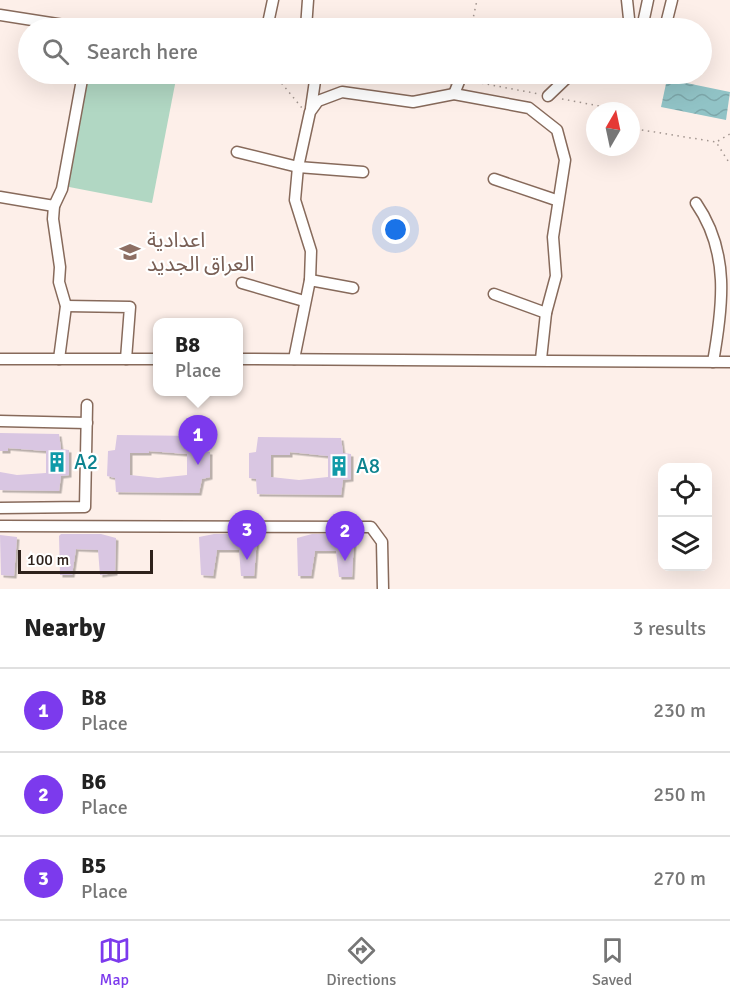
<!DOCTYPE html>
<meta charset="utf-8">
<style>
:root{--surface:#fff;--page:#f6f6f6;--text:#222;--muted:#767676;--line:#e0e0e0;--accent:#7c3aed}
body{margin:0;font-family:Signika,"Noto Sans Arabic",sans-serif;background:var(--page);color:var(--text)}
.controls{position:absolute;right:18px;bottom:18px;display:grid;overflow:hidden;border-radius:12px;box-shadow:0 6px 24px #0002}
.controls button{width:54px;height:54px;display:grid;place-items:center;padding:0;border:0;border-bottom:2px solid var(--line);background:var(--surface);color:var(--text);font:30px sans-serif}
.compass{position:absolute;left:586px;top:102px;width:54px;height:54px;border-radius:50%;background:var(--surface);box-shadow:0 6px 24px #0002;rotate:9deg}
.scale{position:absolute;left:18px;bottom:15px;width:135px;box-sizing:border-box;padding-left:6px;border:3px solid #2e211b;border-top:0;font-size:16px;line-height:21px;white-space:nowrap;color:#2e211b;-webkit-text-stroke:4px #fff;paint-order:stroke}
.you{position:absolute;left:396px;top:230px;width:21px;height:21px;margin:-15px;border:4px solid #fff;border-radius:50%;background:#1a73e8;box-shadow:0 0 0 9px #1a73e833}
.badge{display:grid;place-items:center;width:39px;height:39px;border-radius:50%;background:var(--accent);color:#fff;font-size:20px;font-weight:700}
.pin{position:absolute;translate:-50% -50px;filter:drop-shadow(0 2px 3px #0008)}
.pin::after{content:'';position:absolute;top:32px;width:21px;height:18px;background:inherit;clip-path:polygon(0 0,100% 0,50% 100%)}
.popup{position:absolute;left:153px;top:318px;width:90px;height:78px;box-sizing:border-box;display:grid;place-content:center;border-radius:12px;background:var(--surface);filter:drop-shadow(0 2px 4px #0005);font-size:20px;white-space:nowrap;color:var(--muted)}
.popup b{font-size:22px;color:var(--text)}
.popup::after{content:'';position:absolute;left:50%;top:100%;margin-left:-12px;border:12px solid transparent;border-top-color:var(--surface)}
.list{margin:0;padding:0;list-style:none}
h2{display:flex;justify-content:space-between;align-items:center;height:78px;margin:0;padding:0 24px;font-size:26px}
h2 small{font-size:20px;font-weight:400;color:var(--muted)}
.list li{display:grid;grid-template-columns:39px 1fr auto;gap:18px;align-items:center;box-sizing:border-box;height:84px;padding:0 24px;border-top:2px solid var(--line)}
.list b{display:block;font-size:22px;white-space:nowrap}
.list p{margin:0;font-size:20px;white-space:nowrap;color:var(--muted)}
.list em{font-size:20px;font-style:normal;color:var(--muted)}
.icon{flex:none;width:33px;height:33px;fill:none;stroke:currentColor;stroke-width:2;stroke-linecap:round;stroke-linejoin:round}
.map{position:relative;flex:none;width:730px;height:589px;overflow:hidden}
.search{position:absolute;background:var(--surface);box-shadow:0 6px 24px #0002;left:18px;right:18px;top:18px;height:66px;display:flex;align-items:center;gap:15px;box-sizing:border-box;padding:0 21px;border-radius:33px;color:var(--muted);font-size:22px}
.sheet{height:330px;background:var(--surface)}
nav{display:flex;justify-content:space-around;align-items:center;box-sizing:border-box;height:84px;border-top:2px solid var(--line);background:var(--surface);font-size:16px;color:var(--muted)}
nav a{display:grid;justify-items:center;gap:3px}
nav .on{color:var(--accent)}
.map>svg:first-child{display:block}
.grass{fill:#b1d7c3}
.water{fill:url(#water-waves)}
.building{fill:#d9c6e2;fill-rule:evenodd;filter:url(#shadow)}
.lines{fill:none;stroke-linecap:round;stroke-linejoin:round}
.minor-casing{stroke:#876a5b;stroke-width:13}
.path{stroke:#a1948e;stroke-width:1.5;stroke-dasharray:1.5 4.5;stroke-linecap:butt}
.minor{stroke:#fff;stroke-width:10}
.labels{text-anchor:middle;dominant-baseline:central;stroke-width:4.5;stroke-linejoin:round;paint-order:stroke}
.education-label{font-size:21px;fill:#785e54;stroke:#fff;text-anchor:start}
.culture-label{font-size:21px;fill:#0d838f;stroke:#fff;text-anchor:start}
</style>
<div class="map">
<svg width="730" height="589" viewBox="0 0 730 589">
<defs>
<pattern id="water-waves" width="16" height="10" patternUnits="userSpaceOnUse" patternTransform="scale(1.5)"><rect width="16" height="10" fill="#91c3c6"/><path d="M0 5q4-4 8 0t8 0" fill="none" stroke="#7da7aa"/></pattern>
<filter id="shadow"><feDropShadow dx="2.5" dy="2.5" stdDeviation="0" flood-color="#0004"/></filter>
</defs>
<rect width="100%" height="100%" fill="#fdefe9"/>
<path class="grass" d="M85,74H177L152,203L64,186Z"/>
<path class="water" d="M667,79L730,92L726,120L661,107Z"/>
<g class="building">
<path d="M0,433L59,434L61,449L69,450V475L61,476L59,491L0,490V472L17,475L46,473V451L8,448V451H0Z"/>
<path d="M117,435L200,436L202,451L210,452V477L202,479L199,493L116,492L115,478L107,476L108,451L115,450ZM149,451L187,454V475L158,478L130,475V453H149Z"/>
<path d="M258,437L341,438L343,453L351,454V479L343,480L341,495L257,494L256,479L249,478V453L256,452ZM290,452L328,456V477L299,480L271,477V455H290Z"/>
<path d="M61,534H101L116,538L115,573L100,575L98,550L76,549L72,575H60L59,536Z"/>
<path d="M214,534H242L257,538L254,576H241L239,550H217L213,576L201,575L199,537Z"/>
<path d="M312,534H340V537L354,539L352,577H339L336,551H315L311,576H298L297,538Z"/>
<path d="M0,535L17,537L14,576L1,575Z"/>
</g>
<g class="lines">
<g class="minor-casing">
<g id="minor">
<path d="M627,0L630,28"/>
<path d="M0,15L83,28"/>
<path d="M267,28L273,0"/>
<path d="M306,28L308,0"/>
<path d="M642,28L648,0"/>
<path d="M665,28L672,0"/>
<path d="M427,74L460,79L454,94"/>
<path d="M548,96L571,74"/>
<path d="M311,108L316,74"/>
<path d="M237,152L298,167L363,172"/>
<path d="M494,179L556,200"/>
<path d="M0,197L54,206"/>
<path d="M696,203C730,252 723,306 713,362"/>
<path d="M310,280L353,288"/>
<path d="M242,283L304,301"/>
<path d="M494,294L546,313"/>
<path d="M66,306L130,307L126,359"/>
<path d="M0,359H158"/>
<path d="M59,359L66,306L59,282L60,267L53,219L54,206L62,189L83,74"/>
<path d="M238,359L730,362"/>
<path d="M294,359L310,280L311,251L295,200L298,167L310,112L318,101L342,92L413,102L454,94L529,108L557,130L565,160L553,237L556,276L546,313L541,359"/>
<path d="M0,421L87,423"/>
<path d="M0,508L85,507L87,405"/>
<path d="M0,526L371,527L382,542L383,589"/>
</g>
</g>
<g class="path">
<path d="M471,28L477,0"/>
<path d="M274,74L302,108"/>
<path d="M470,81L539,94"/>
<path d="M562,99L626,111"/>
<path d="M631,118L636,129L716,142L730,164"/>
<path d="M718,141L730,134"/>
</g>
<use href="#minor" class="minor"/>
</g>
<defs>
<g id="school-bare" transform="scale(1.62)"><path d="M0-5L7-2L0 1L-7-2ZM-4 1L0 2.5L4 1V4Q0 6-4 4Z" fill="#8d6e63" stroke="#fff" stroke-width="2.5" paint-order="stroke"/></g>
<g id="building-bare" transform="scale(1.62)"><path d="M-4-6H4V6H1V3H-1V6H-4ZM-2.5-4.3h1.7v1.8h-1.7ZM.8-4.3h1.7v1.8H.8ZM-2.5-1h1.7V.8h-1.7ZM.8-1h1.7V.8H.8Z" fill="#0f9aa8" stroke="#fff" stroke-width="2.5" paint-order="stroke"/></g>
</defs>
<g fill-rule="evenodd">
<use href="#school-bare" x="130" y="252"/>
<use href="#building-bare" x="57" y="462"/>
<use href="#building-bare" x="339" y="466"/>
</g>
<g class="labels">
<g class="education-label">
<text x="147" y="240">اعدادية<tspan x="147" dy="24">العراق الجديد</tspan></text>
</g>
<g class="culture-label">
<text x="74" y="462">A2</text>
<text x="356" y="466">A8</text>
</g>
</g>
</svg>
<div class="controls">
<button><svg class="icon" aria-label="locate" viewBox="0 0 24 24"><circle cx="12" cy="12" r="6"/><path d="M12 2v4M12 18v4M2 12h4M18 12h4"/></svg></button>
<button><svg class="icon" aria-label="layers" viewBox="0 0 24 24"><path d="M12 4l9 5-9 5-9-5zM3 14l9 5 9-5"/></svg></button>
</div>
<svg class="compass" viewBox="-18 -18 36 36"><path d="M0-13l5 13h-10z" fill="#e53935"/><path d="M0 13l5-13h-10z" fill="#767676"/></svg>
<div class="scale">100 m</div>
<div class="you"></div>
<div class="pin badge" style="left:198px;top:465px">1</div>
<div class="popup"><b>B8</b>Place</div>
<div class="pin badge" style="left:345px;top:561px">2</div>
<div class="pin badge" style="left:247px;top:560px">3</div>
<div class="search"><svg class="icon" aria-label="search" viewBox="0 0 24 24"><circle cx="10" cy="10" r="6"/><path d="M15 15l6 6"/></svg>Search here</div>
</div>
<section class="sheet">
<h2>Nearby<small>3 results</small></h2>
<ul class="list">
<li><span class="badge">1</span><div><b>B8</b><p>Place</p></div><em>230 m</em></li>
<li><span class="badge">2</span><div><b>B6</b><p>Place</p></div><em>250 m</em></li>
<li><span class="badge">3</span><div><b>B5</b><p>Place</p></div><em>270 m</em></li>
</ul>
</section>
<nav>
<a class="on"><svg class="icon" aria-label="map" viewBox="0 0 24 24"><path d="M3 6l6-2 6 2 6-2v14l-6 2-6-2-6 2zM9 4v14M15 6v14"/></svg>Map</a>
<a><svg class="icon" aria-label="directions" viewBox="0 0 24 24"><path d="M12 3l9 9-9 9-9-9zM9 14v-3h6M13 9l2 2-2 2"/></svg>Directions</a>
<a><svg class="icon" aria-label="saved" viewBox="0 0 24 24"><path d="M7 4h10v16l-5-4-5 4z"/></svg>Saved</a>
</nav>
